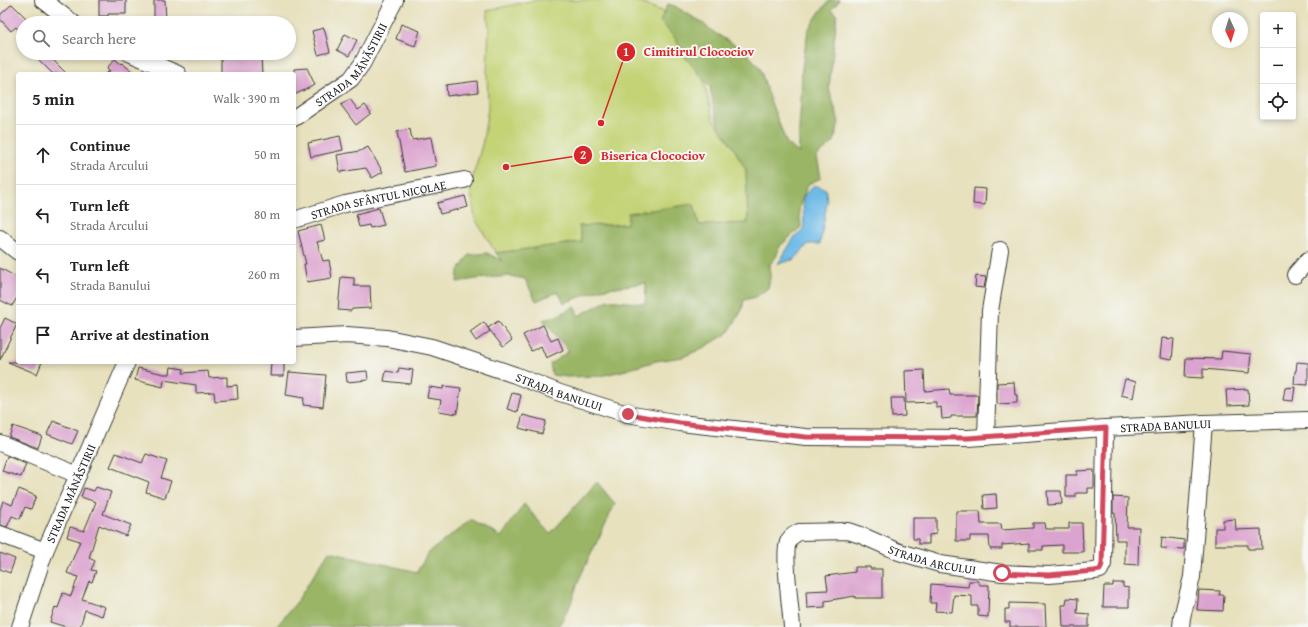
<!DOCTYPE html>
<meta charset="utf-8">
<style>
:root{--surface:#fff;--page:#f6f6f6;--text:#222;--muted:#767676;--line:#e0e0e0}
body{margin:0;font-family:"Gentium Book Plus",serif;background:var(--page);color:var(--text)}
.controls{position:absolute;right:12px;top:12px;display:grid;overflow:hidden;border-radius:4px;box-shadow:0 2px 6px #0003}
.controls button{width:36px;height:36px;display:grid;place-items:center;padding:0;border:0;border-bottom:1px solid var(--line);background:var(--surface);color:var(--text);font:20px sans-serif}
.compass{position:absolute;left:1212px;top:12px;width:36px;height:36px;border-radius:50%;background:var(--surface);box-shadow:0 2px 6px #0003;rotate:176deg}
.stop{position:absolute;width:12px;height:12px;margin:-9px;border:3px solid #d1495b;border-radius:50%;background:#fff}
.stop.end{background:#d1495b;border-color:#fff;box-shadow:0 1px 4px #0008}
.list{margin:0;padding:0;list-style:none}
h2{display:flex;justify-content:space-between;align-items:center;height:52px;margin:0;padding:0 16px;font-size:17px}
h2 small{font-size:13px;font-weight:400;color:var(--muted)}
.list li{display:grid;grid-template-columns:26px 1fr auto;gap:12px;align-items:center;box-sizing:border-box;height:60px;padding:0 16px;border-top:1px solid var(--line)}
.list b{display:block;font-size:15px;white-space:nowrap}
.list p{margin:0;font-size:13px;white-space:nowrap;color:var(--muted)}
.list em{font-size:13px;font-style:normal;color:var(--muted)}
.icon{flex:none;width:22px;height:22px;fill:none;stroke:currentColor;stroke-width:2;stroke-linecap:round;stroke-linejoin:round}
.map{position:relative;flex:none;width:1308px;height:627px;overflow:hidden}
.search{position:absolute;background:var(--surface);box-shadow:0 2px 6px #0003;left:16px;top:16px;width:280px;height:44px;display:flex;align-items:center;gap:10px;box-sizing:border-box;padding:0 14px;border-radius:22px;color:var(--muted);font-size:15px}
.panel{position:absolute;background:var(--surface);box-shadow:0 2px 6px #0003;left:16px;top:72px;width:280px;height:292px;border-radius:4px}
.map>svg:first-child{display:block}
.green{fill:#c3d375;stroke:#707848}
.forest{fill:#9ab566;stroke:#5b6841}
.water{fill:#6ebbe8;stroke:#456c82}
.building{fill:#dba3cf}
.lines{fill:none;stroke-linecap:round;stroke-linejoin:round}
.minor-casing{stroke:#3a3a34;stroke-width:18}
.minor{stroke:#fff;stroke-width:16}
.route{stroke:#d1495b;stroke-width:5}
.labels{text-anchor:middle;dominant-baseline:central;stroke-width:4;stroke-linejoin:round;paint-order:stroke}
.street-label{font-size:12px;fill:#1c1c1c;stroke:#f6f6f2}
.leader{fill:none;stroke:#d62828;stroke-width:1.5}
.callout-dot{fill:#d62828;stroke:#f6f6f2;stroke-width:1.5}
.mark-label{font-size:12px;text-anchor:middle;font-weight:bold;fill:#fff}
.callout-label{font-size:13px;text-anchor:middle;font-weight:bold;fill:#d62828;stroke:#f6f6f2;stroke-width:4;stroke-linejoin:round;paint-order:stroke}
</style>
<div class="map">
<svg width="1308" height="627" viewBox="0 0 1308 627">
<rect width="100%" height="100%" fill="#f6f6f2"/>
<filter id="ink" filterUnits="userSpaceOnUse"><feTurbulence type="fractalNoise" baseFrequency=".025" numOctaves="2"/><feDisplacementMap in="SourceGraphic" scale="8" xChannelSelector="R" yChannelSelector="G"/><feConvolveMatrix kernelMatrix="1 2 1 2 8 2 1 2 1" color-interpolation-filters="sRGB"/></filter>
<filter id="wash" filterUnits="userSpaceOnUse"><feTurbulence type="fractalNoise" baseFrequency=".012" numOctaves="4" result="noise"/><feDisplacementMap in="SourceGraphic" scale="16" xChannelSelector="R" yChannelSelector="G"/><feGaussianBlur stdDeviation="0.9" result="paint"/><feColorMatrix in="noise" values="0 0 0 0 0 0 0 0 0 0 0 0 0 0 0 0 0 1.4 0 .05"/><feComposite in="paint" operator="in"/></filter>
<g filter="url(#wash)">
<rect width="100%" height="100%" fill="#e7e1be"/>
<path class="green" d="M533,0H631L680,17L702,73L713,119L732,145L746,170L748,223L699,225L694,204L627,224L579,226L582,242L496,253L475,219L470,187L483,141L488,108L487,70L489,28L487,11Z"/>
<g class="forest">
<path d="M830,0H840L831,10L837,14L829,88L839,122L834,142L817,156L821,178L808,184L799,208L801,227L780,246L776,257L770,264V278L768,288L756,297L744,300L742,310L728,333L705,347L683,357L656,361L626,370L600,376L567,377L552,375L550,364L569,351L543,320L559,315L575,306L578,316L608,300L645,304L646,283L601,289L564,303L558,292L536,301L525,279L510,276L476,279L457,282L458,272L469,255L487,253L502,261L496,253L582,242L579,226L627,224L628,213L694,204L699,225L748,223L746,170L732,145L719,127L714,109L710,87L685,57L675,38L660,21L668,4L675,6L701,22L715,33L745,51L760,68L772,105L787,144L799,153V129L801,100L802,68L808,30L821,10Z"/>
<path d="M597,482L615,504L580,577L570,606L558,627H276L296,603L329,551L417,572L428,553L471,520L501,537L524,504L550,534Z"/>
</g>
<path class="water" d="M814,185L826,189L827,202L820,244H808L795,259L778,264L794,238L804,229L803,197Z"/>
<g id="blocks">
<g class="building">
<path d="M99,0H126V14H108V16H99Z"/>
<path d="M154,0H165L166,23H154Z"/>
<path d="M12,4L31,23H23V34L16,27L11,31L0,19V15Z"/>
<path d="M401,24L420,31L415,46L396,39Z"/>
<path d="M324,28L330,52L318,55L312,31Z"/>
<path d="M345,34L357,40L349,56L337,50Z"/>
<path d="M32,53H58L52,59L67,74H53Z"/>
<path d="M261,56L262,74H221V57Z"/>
<path d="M115,59L121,64L122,63L135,74H105L110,71L107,68Z"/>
<path d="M307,68L315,85L294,95V69Z"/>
<path d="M477,81L478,92L447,96L446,85Z"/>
<path d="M350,99L358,110L365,105L371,113L356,125L341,105Z"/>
<path d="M410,129L412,140L431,137L436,166L405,172L397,132Z"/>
<path d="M340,136L343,150L311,157L308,143Z"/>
<path d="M368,147L383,172L372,178L366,168L340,172L337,155L360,151Z"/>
<path d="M974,188L986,189L985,205L973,204Z"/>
<path d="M465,196L468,207L440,214L437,203Z"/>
<path d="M379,208L384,225L370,228L369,225L359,227L356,214Z"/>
<path d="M321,225L325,240L317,242L323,261L329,260L332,278L307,282L304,264H306L298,231Z"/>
<path d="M0,268L18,278V296L12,306L0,300Z"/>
<path d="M976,276L986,277L984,288L975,287Z"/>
<path d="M341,277L354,278V286H370L371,308L352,309L351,311L338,310Z"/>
<path d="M5,318L17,324L0,360V328Z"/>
<path d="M498,321L512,340L503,347L488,328Z"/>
<path d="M484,322L490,331L476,341L470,332Z"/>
<path d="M543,325L551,341L558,338L563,350L546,358L541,346L531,351L523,335Z"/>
<path d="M1162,338L1174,339L1172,360L1160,358Z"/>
<path d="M1222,351L1251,354L1249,373L1203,369V378L1185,377L1186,358L1221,359Z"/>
<path d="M8,362H42L37,374Z"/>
<path d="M271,362H284V376H270Z"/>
<path d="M1297,362L1308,363V385L1294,384L1295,371H1296Z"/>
<path d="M171,367L184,369L183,373L208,371L209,378L227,377V386L237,385L238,399L215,401L214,392L196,393V385L164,380L163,387L135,380L138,368L164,374H170Z"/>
<path d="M399,368L413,370L411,384L384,381L386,371L398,373Z"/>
<path d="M924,370L925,391L949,389L950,395H978L977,416H951V418L942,419L941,407L936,408V402L906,403L905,371Z"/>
<path d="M367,371L368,380L347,382L346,373Z"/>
<path d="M289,372L326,375L323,407L303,405L304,398L286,395Z"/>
<path d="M1125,379L1136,382L1133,398L1121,395Z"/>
<path d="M1014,382L1015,395H1017V403L997,404V383Z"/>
<path d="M444,386L461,388L457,414L439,411L441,400L427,398L429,387L443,389Z"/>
<path d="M1295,387L1293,401L1283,400L1285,388Z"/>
<path d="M1248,389L1249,405L1227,406L1226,390Z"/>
<path d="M512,393L521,395L517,412L507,409Z"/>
<path d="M891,398H904L905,416L892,417Z"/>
<path d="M523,415L546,421L542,434L519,428Z"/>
<path d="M53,421L78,431L72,444L47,434Z"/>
<path d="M13,426L42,436L38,448L9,437Z"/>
<path d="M116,453L142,463L146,454L167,461L161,478L171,481L165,498L146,492L149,482L110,467Z"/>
<path d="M7,456L26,464L21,477L2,471Z"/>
<path d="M1094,470V488H1088V493H1076V497H1066V475H1077V471Z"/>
<path d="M96,487L111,492L103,514L131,525L126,536L99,525L89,558L95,561L91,570L96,571L92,582L89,581L82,599L105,607L102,616L85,610L80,627H66L50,622L55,607L58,608L63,593L71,596L78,577L67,573L80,541L67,537L70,527L84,531L96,502L81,497L84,488L94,491Z"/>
<path d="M19,489L36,496L31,509L25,507L20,519L12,516L7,527L0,525V510L3,501L12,505Z"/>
<path d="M1047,491H1061L1062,504L1048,505Z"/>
<path d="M996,494L997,508L984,509L983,495Z"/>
<path d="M1113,497L1128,498L1127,527H1139L1138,565L1125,564V540H1116L1115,513H1113Z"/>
<path d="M956,511H980L981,524H1001L1002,530L1033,528V523H1045L1046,529H1069V523H1082L1083,552H1062V545L1043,546V550H1029V543L1002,545V549H990L989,536H970V541H956Z"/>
<path d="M913,518H936V534L929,535V544H918V539H913Z"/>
<path d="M1235,519L1236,530L1261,529L1262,549H1248V545H1215V528H1223V520Z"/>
<path d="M1162,537L1184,540V549L1161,548Z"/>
<path d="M0,553L15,559L10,573L0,569Z"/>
<path d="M855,567H870V569H882V598H855V596L825,601V607L807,608L806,591L828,590L826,576L855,572Z"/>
<path d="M969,581H978L980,585H989L988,617L978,616V606H972V596L954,595L952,612L935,611L936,603H930L931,584L968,587Z"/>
<path d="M1113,583H1123V587L1129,588V607H1103L1104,586H1113Z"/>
<path d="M1199,590L1220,591L1219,595H1224L1223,611L1197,610Z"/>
<path d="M1067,598L1078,599L1077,613L1089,614V627H1063L1062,605H1066Z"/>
<path d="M1009,603L1045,604L1046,627H1010V622H1005V609H1009Z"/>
</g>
</g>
</g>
<g filter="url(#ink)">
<use href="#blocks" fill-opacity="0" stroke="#3a3a34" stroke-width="1"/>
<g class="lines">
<g class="minor-casing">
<g id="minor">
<path d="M43,0L73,23"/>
<path d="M129,53L178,74"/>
<path id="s1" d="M294,118L351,79L362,64L395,0"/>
<path id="s2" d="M294,220L345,204L464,180"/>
<path d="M0,238L18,252"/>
<path d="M1295,275L1308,260"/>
<path id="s3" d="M294,338L347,335L387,338L432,347L515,375L560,393L627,414L680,423L806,437L968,438L1105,428L1204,423L1308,420"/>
<path d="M986,437L990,311L1000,250"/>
<path d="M0,443L78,475"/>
<path d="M0,534L45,551"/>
<path id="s4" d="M20,627L45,551L127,362"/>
<path id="s5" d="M792,627C791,610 783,555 788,542C790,537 795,534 799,532L848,531L863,536L899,552L940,564L1002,573L1049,575L1094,571L1100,570L1103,564L1105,428"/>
<path d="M1181,627L1182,617L1192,577L1204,423"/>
</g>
</g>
<use href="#minor" class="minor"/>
</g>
</g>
<g class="lines" filter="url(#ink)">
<path class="route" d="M628,414L680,423L806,437L968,438L1106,428L1102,564L1100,570L1094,571L1049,575L1002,573"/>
</g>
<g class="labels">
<g class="street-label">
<text stroke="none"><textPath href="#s1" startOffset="80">STRADA MĂNĂSTIRII</textPath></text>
<text stroke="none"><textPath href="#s2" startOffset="87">STRADA SFÂNTUL NICOLAE</textPath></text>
<text stroke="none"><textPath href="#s3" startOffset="274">STRADA BANULUI</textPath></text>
<text stroke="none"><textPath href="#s3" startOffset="886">STRADA BANULUI</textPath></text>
<text stroke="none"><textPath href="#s4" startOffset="143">STRADA MĂNĂSTIRII</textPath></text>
<text stroke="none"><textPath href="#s5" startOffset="239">STRADA ARCULUI</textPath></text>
</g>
</g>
<path class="leader" d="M601 123L626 52M506 167L583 155"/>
<g class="callout-dot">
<circle cx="601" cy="123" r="4"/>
<circle cx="506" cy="167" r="4"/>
<circle cx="626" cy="52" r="10"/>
<circle cx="583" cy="155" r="10"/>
</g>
<g class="mark-label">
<text x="626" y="56">1</text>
<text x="583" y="159">2</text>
</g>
<g class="callout-label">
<text x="699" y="56">Cimitirul Clocociov</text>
<text x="653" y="160">Biserica Clocociov</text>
</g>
</svg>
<div class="controls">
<button>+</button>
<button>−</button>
<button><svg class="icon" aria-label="locate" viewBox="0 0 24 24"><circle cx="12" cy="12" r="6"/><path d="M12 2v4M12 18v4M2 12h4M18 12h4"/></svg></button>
</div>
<svg class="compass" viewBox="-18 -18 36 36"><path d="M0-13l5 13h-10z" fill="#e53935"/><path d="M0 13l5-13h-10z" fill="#767676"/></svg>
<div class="stop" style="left:1002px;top:573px"></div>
<div class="stop end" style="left:628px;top:414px"></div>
<div class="search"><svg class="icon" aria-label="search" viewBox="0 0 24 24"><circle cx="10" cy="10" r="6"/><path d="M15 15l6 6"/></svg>Search here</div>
<section class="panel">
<h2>5 min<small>Walk · 390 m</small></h2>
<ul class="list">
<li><svg class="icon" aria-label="ahead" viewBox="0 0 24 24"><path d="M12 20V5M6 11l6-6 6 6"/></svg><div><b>Continue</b><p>Strada Arcului</p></div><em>50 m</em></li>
<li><svg class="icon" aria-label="left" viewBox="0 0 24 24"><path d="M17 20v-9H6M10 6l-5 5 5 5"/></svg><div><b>Turn left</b><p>Strada Arcului</p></div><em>80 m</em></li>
<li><svg class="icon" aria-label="left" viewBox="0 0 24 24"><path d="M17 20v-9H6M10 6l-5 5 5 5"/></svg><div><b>Turn left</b><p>Strada Banului</p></div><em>260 m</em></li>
<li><svg class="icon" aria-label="arrive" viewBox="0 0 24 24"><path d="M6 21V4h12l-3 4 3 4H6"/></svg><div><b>Arrive at destination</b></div></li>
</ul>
</section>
</div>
